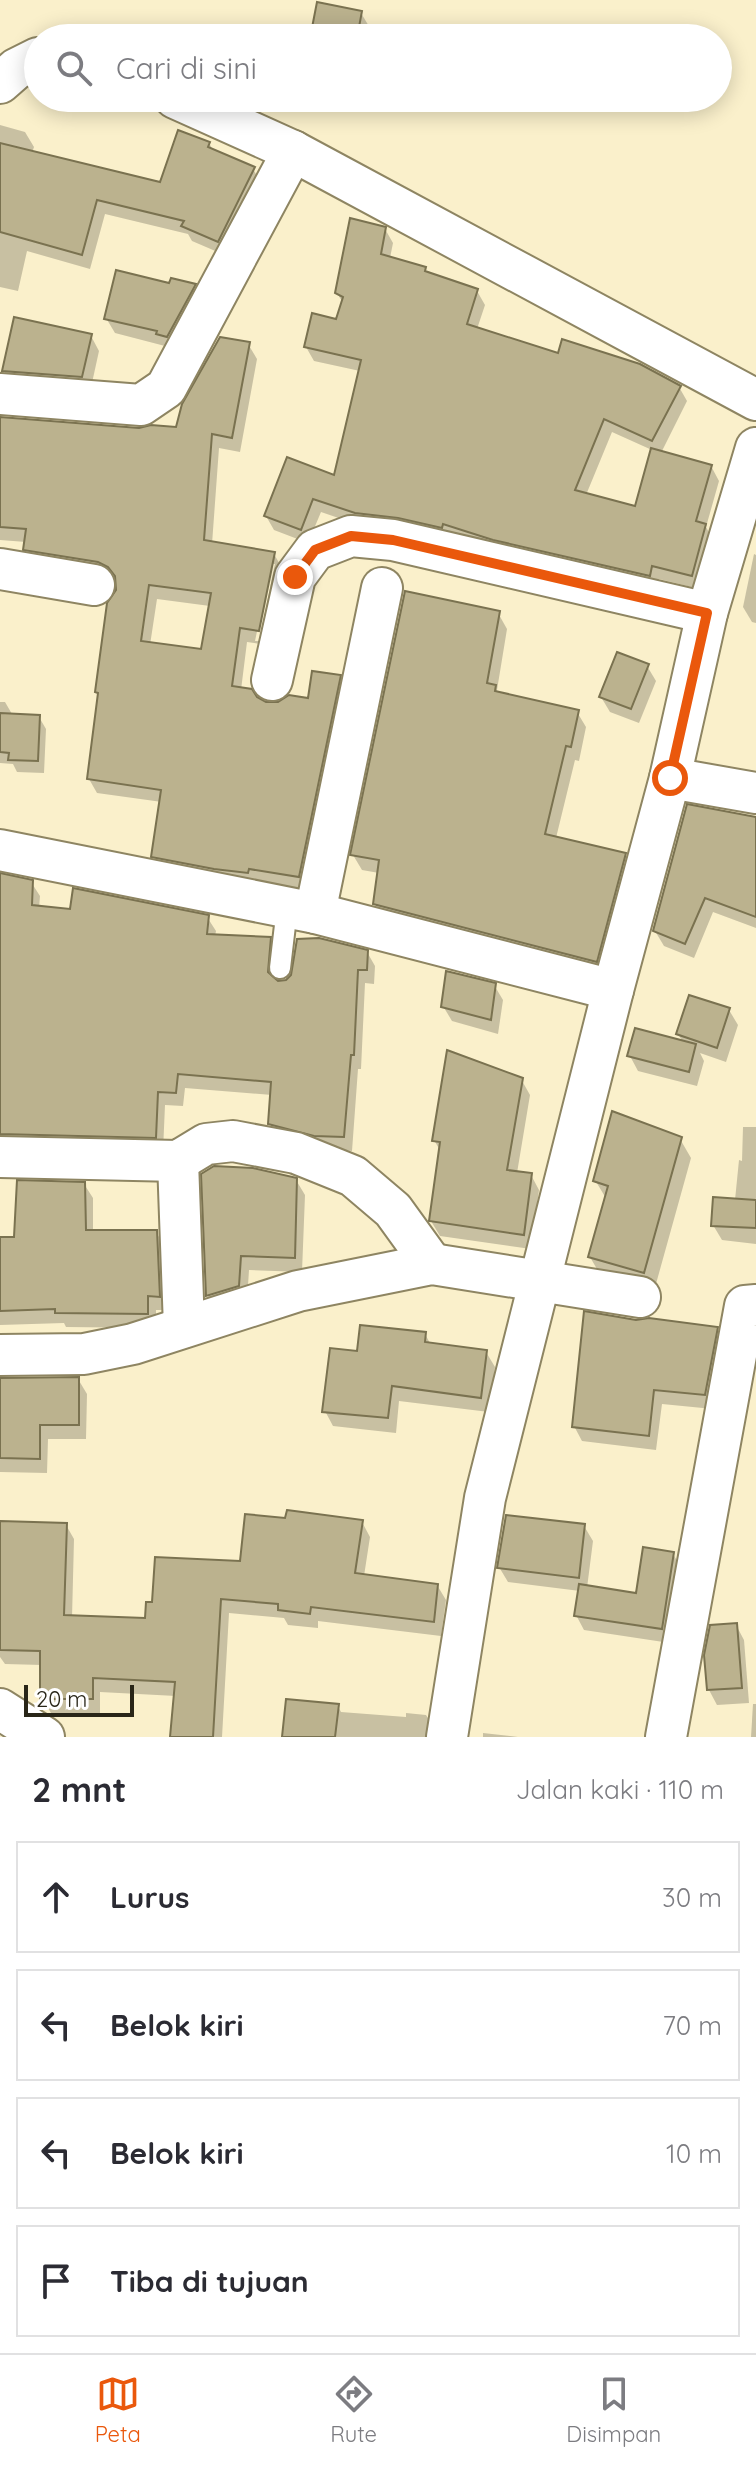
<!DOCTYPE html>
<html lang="id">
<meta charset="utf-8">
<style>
:root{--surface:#fff;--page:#f7f7f7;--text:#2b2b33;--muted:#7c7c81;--line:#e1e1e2;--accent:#ea580c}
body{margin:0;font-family:Quicksand,sans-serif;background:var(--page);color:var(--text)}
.scale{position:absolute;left:24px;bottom:20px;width:110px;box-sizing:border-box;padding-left:8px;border:4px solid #292618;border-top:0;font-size:22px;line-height:28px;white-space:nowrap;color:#292618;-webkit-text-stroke:6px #fff;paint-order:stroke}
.stop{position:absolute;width:24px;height:24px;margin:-18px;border:6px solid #ea580c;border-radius:50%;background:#fff}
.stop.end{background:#ea580c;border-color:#fff;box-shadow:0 2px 8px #0008}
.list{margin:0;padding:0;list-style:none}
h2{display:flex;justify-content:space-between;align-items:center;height:104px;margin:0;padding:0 32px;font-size:34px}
h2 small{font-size:26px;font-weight:400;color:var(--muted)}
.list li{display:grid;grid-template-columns:52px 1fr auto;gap:24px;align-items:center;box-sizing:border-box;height:112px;margin:0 16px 16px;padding:0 16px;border:2px solid var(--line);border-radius:0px}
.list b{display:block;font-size:30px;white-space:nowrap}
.list em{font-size:26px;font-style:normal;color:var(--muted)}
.icon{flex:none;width:44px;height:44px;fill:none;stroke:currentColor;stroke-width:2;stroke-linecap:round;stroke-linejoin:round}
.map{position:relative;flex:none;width:756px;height:1737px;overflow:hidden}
.search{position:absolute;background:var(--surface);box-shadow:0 4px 20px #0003;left:24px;right:24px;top:24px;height:88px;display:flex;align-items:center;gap:20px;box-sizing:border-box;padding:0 28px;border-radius:44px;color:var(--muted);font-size:30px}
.sheet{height:616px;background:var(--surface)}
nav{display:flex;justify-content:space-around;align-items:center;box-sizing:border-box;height:112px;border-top:2px solid var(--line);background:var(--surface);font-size:22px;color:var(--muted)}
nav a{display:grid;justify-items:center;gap:4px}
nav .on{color:var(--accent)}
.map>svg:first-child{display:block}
.shadow{fill:#0003;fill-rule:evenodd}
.building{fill:#bbb28e;stroke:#7a7250;stroke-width:2;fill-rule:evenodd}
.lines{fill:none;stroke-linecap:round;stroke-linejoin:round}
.service-casing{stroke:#8e8562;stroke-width:24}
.minor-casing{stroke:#8e8562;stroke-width:44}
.service{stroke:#fff;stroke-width:20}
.minor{stroke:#fff;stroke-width:40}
.route{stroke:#ea580c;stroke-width:10}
</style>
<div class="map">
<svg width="756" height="1737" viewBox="0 0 756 1737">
<rect width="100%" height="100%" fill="#faf0cb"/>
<g class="shadow">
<path d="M361,13L370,28L368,38H312Z"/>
<path d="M0,125L25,132L34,147L32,153L161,184L209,143L214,152L253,169L262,184L227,256L192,241L188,234L105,214L90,269L27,251L18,291L0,287Z"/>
<path d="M385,229L393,243L390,258L425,269L428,274L477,291L485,305L477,329L559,355L679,387L687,401L661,453L711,466L719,481L706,527L713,540L700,589L659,579L657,589L365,527L321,512L308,543L274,530L266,516L335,478L360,371L314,361L306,347L337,322L343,303L337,293ZM612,432L652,450L636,508L586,495Z"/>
<path d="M171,286H194L203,300L167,349L165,346L115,333L106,318Z"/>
<path d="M91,336L99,351L90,392L13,386L4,371Z"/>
<path d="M248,344L257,359L240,452L219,448L212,544L274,554L282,568L267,645L247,642L241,690L266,704L310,700L339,677L348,692L307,891L161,871L153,856L162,802L97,793L89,779L99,696L97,692L118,582L108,576L34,564L26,549V542L0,540V418L139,430L178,429ZM271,564H275L259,641H255ZM157,599L210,606L202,652L150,645Z"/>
<path d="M754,554L756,555V623L752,622L743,607Z"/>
<path d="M498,613L507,629L497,690L499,694L577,712L586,727L579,761L575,760L556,838L625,855L634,870L605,977L384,920L375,904L379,873L362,870L353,855Z"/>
<path d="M647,666L656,681L639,723L610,712L601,697Z"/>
<path d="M0,702H5L12,714L39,717L46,729L44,773L17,772L13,764L0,763Z"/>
<path d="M756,818V928L713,912L694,958L664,946L655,931Z"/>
<path d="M0,876L31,882L40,896L39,908L207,917L216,931L215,936L269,939L277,953L275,981H287L367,952L375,966L374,984L365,983L361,1069H358L352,1151L323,1149L279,1138L270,1124L272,1095L185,1088L183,1106L165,1105L163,1151L0,1150Z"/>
<path d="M494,985L503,1000L498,1034L452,1021L443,1006Z"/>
<path d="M729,1010L738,1025L726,1062L700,1053L704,1061L697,1086L638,1071L630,1056L683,1042L678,1034Z"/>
<path d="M521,1079L530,1095L517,1173L531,1175L539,1190L531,1249L440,1236L431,1221L441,1152L434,1140Z"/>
<path d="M743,1127H756V1244L722,1240L713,1225L735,1200L739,1160L742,1161Z"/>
<path d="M680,1139L691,1158L654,1291L601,1276L590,1257L607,1200L595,1180Z"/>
<path d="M204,1175L296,1180L305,1195L302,1272L249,1270L247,1301L216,1310L208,1296Z"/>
<path d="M84,1184L93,1198V1232H156L165,1247L167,1310H156V1328L66,1327L64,1323L0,1325V1239H16Z"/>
<path d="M636,1322L716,1329L725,1344L713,1409L662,1404L656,1450L582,1441L574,1426Z"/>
<path d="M425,1334L431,1345L486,1352L495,1367L489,1412L399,1401L396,1433L333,1426L325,1411L359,1354Z"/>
<path d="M78,1379L87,1394L86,1439H48L47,1473L0,1472V1380Z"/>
<path d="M287,1520L362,1522L370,1537L364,1576L437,1585L446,1600L441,1636L318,1621V1628L288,1625L284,1618L229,1613L222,1737H172L176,1696L100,1692V1713H51L42,1698V1665L5,1664L0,1657V1523L66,1525L74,1539L72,1618L147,1620L154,1604L242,1564Z"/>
<path d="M584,1526L593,1541L587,1588L638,1595L673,1554L682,1569L670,1643L584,1630L576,1615L580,1591L508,1582L499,1567Z"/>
<path d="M736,1625L744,1640L749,1703L717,1705L709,1690L706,1655Z"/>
<path d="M753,1704H756V1737H751Z"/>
<path d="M338,1706L341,1712L406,1717V1713L426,1715L433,1726L431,1737H284Z"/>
<path d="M483,1733L518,1737H483Z"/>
</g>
<g class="building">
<path d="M317,2L362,11L357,38H310Z"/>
<path d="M178,130L210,142L208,147L255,167L218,242L181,226L184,221L97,200L82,255L0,232V143L160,182Z"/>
<path d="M350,218L386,227L381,254L426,267L425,271L478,289L467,324L558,353L562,339L640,364L681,386L652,441L604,419L575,490L635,506L651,448L712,465L696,521L706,524L692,576L652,566L650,576L493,540L443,524L442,528L398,518L355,513L313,499L301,530L264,516L287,457L334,475L361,360L304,347L312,313L336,319L343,297L335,293Z"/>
<path d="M116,270L169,283L171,278L196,284L167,337L156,334L157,331L104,319Z"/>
<path d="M14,317L92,334L82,377L2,371Z"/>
<path d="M220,337L250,342L232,438L212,434L204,540L275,552L259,631L240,628L232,686L252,689L257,697L266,702H278L289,695L308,698L312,671L341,675L299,877L249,869L248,873L214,869L151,857L161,790L87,779L98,693L95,692L107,603L116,590L115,576L108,567L98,562L23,550L26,529L0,527V417L139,428L151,425L176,427L182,404ZM149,585L211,593L201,649L141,641Z"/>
<path d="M405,591L500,611L487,683L496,685L495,691L579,710L571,747L566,746L545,834L626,853L597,962L373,904L379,860L350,855Z"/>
<path d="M617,652L649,664L631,709L599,697Z"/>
<path d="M0,713L40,715L38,761L8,760L9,753L0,752Z"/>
<path d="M687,804L756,817V917L705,898L685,944L653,931Z"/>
<path d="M0,873L33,880L32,905L70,909L73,888L209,915L207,934L271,937L268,972L278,981L286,980L291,975L297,939L319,938L368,950L367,970H358L354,1055H351L344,1137L314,1136L268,1124L271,1082L178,1074L176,1093L158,1092L156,1138L0,1134Z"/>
<path d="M446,971L496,983L491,1020L441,1007Z"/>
<path d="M689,995L730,1008L717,1048L676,1034Z"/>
<path d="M635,1028L696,1044L689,1072L627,1056Z"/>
<path d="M447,1050L523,1078L507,1170L532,1173L524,1235L429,1221L440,1142L432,1141Z"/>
<path d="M612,1111L682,1137L644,1273L588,1257L608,1186L593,1181Z"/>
<path d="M214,1166L253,1168L297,1178L295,1258L241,1256L239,1286L206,1296L201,1174Z"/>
<path d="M17,1180L85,1182L86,1230H157L160,1297L148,1296V1314L55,1313V1309L0,1311V1237H14Z"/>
<path d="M713,1197L756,1200V1228L711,1226Z"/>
<path d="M584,1311L636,1320L649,1318L718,1327L705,1395L654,1390L649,1436L572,1427Z"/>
<path d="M360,1325L426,1332L425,1342L487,1350L481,1398L392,1386L388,1418L322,1412L330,1348L357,1351Z"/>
<path d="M79,1377V1425H40V1459L0,1458V1378Z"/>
<path d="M287,1510L363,1520L355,1573L438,1584L434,1622L311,1607L310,1614L278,1610V1604L221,1599L213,1737H170L175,1682L93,1678V1699H40V1651L0,1650V1521L67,1523L64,1615L145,1618L146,1602H152L155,1557L240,1561L245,1514L285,1518Z"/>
<path d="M506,1515L585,1524L579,1578L497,1568Z"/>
<path d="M643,1547L674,1552L662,1629L574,1616L579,1584L636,1593Z"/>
<path d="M737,1623L742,1688L707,1690L704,1655L710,1625Z"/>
<path d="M286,1699L339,1704L335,1737H282Z"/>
</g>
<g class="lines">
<g class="service-casing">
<path id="service" d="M280,968L287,908"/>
</g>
<g class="minor-casing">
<g id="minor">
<path d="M0,83L16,69L38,58"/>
<path d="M175,98L293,151L756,400"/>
<path d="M0,394L141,405L166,388L293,151"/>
<path d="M0,569L94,585"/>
<path d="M272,680L295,577L315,550L351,536L393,540L707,613"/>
<path d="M670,778L756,793"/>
<path d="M0,850L315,913L613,990"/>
<path d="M315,913L382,588"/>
<path d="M0,1157L178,1161L206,1144L233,1141L296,1153L353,1176L393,1210L432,1264"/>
<path d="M178,1161L184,1327"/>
<path d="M0,1355L84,1354L133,1344L298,1291L432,1264L640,1297"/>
<path d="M0,1709L44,1737"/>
<path d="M447,1737L485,1498L613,990L670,778L707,613L756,448"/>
<path d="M666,1737L745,1306L756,1305"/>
</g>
</g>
<use href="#service" class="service"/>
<use href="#minor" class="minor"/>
</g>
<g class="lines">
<path class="route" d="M295,577L315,550L351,536L393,540L707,613L670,778"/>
</g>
</svg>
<div class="scale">20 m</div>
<div class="stop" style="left:670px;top:778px"></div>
<div class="stop end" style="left:295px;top:577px"></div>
<div class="search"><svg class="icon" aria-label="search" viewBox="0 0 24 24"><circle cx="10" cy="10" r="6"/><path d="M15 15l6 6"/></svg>Cari di sini</div>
</div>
<section class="sheet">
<h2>2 mnt<small>Jalan kaki · 110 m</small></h2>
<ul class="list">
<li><svg class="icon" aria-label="ahead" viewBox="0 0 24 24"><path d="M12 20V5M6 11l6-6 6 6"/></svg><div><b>Lurus</b></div><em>30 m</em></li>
<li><svg class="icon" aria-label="left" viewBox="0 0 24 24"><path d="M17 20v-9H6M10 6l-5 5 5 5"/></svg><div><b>Belok kiri</b></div><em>70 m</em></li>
<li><svg class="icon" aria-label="left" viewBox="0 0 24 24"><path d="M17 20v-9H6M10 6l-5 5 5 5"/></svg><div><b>Belok kiri</b></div><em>10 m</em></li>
<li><svg class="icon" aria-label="arrive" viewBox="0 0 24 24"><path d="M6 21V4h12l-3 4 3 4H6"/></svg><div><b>Tiba di tujuan</b></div></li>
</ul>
</section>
<nav>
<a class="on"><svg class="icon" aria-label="map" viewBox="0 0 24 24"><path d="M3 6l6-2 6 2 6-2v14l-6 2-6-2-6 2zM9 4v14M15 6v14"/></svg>Peta</a>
<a><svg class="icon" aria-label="directions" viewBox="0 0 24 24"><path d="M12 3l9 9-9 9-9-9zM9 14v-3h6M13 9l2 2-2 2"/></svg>Rute</a>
<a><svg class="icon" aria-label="saved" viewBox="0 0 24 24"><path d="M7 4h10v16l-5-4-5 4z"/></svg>Disimpan</a>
</nav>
